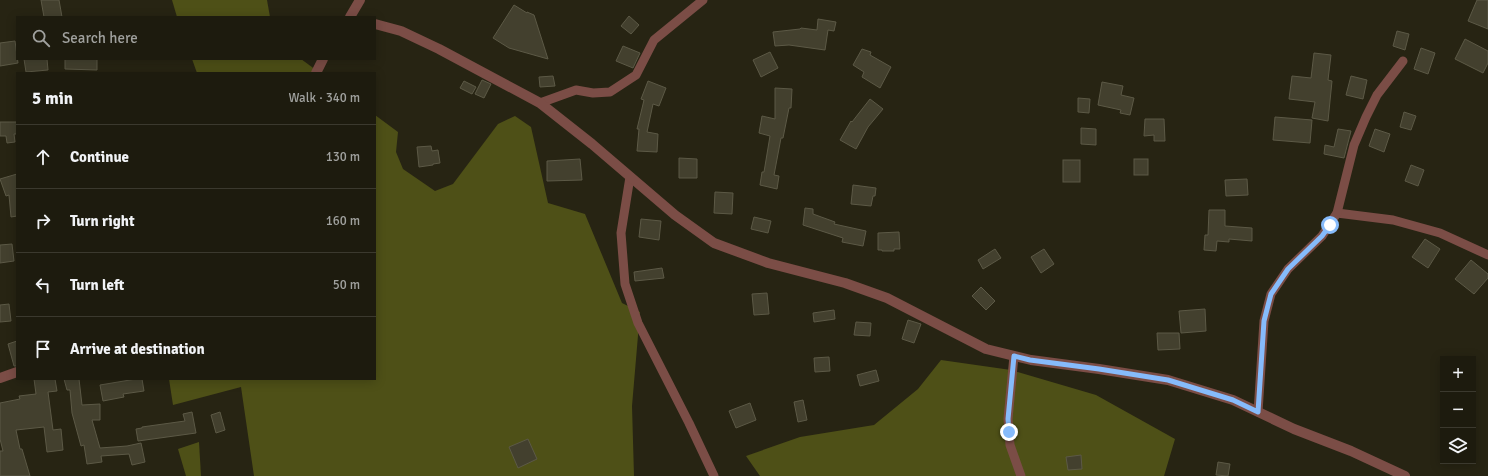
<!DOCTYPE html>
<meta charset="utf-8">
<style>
:root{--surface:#1d1b0e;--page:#2a281c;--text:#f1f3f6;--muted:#a0a19e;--line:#3b392e}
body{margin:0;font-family:Signika,sans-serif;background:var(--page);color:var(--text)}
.controls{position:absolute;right:12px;bottom:12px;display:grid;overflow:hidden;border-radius:0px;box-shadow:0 2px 10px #0003}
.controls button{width:36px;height:36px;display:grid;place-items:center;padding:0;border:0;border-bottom:1px solid var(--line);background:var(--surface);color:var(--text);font:20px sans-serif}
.stop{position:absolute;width:12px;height:12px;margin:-9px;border:3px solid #86bbfb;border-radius:50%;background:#fff}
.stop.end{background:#86bbfb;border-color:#fff;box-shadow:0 1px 4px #0008}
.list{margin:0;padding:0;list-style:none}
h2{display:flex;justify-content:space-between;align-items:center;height:52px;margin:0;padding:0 16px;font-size:17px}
h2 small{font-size:13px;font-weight:400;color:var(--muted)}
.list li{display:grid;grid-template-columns:26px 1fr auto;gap:12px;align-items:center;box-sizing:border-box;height:64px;padding:0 16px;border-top:1px solid var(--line)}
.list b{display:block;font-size:15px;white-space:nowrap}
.list em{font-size:13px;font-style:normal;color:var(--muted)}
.icon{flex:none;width:22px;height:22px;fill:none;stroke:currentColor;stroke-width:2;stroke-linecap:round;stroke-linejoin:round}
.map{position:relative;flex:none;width:1488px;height:476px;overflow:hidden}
.search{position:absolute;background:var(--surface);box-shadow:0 2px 10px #0003;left:16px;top:16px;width:360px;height:44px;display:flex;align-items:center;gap:10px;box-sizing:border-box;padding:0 14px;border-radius:0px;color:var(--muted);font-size:15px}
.panel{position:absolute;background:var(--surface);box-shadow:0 2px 10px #0003;left:16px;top:72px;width:360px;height:308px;border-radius:0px}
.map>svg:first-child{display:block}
.green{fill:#4e5017}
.building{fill:#43402e;stroke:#5c5946}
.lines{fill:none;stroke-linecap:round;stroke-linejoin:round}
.minor{stroke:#7b4d46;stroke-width:9}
.tertiary{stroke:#7b4d46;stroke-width:10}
.route{stroke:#86bbfb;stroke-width:5}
</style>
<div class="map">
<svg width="1488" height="476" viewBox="0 0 1488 476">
<rect width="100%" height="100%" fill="#272413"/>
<g class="green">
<path d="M172,0H267L270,17H177Z"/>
<path d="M192,59H301L320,73H197Z"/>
<path d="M375,115L398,132L396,152L403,169L435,191L453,184L498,124L515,116L531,127L548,203L585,214L622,303L640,312L632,406L634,476H254L241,387L173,405L169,379H375Z"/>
<path d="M941,360L1011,370L1096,395L1175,439L1164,476H760L746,456L800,437L874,425L918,389Z"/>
<path d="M199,442L201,476H186L178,449Z"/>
</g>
<g class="building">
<path d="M41,0H59L62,17H44Z"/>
<path d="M1477,0H1488V29L1468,21Z"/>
<path d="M514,5L527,13V12L534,15L548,59L509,48L493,38Z"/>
<path d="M629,16L639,25L631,34L621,26Z"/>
<path d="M818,19L836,22L834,31L828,30L825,50L789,45L775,46L773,32L800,29L801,28L817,30Z"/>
<path d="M1397,31L1409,34L1405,50L1393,46Z"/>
<path d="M1465,39L1488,51V63L1483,73L1455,59Z"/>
<path d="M15,41L18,63L0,66V43Z"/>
<path d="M623,46L640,53L633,68L616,61Z"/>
<path d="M1421,48L1435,53L1428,74L1414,69Z"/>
<path d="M862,49L871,52L870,55L891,67L880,88L862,77L864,72L853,65Z"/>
<path d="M770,52L778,68L761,77L753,60Z"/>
<path d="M1314,53L1331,55L1328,80L1332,81L1328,121L1312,118L1315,102L1289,99L1292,76L1311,78Z"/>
<path d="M24,59H47L48,70L26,72Z"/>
<path d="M65,59H97V70L65,69Z"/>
<path d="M553,76L555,86L540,87L539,77Z"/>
<path d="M1351,76L1367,80L1363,99L1346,95Z"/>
<path d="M482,80L491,84L484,98L475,94Z"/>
<path d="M464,81L476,87L472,94L460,88Z"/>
<path d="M648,81L666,88L659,106L653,104L647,132L658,134L657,152L637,151L639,129H637L644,100L641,99Z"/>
<path d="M1102,82L1123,86L1121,95L1134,98L1130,115L1120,113L1121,110L1098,105Z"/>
<path d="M775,88L792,89L791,108H789L783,138H781L774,175L779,176L777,189L760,185L762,172H764L770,136L759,133L762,116L775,119Z"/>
<path d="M1078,98L1090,99L1089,113L1078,112Z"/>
<path d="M870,99L883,109L868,127L856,149L840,140L851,121L852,122Z"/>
<path d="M1404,112L1416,116L1411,130L1400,127Z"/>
<path d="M1275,117L1312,120L1310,143L1273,140Z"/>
<path d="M1145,119H1164L1165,141H1154V135L1144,136Z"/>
<path d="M0,122H17V134H14L15,142L7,143L6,136H0Z"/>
<path d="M1081,128L1096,129V145L1081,144Z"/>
<path d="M1338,129L1351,131L1344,158L1324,154L1325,145L1334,147Z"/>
<path d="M1375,129L1390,134L1384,152L1369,146Z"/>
<path d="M431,146L432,151L438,150L440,163L433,164V165L419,167L417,147Z"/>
<path d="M679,158L697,159V178H679Z"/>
<path d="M580,159L582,180L547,181V161Z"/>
<rect x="1134" y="159" width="14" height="16"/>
<rect x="1063" y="160" width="17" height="22"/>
<path d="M1411,165L1424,170L1418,186L1405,181Z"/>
<path d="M17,174V216L11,217L9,195L6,196L0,179Z"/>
<path d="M1247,179L1248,195L1226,196L1225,180Z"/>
<path d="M853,185L876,188L875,196H873L871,206L851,204Z"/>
<path d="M715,192L733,193L732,214L714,213Z"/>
<path d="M805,208L813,209V214L835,222L834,224L866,231L863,246L842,242L843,238L803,225Z"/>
<path d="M1209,210H1225V226L1252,228V241L1229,239V242L1217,241L1216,251L1204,250L1205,235H1208Z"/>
<path d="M754,217L771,221L768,233L751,229Z"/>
<path d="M641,219L661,221L659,240L639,237Z"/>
<path d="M899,232L900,249H894V251H882V250H878V233Z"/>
<path d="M1425,239L1440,249L1428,268L1412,257Z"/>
<path d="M12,244L14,261L0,263V245Z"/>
<path d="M995,249L1001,258L983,269L978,260Z"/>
<path d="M1044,249L1054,264L1041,273L1031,257Z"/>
<path d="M1471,260L1488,274V278L1474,294L1455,279Z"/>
<path d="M662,268L664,278L635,281L634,272Z"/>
<path d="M981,287L995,301L986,310L972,296Z"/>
<path d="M767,293L769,314L754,315L752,294Z"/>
<path d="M9,304L11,321L0,322V305Z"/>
<path d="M1205,309L1206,331L1181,333L1179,311Z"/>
<path d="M834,310L835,319L814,322L813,313Z"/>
<path d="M908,320L921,324L914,343L902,339Z"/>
<path d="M856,322L871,323L870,336L854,335Z"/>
<path d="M1157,333H1179L1180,349L1158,350Z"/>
<path d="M17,341V366H14L8,344Z"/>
<path d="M829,357L830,371L815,372L814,358Z"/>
<path d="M876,370L879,381L860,386L857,375Z"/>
<path d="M34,379H55L57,391L48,392L53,430L61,429L63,450L47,452L44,427L16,430L20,449H22L30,476H0V451H3L0,439V403L20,399L19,396L36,394Z"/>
<path d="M64,379H79L82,405L100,404V420H92L100,448L127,446L141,443L145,462L132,465L129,454L101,456L102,462L87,464L84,445L81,446L72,413L70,390H67Z"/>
<path d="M136,379H142L144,391L123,394L124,397L103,401L100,385Z"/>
<path d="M803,400L807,420L798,422L794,402Z"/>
<path d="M750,403L756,420L736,428L729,411Z"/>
<path d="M192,412L196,433L138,441L136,429L142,428V427L185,421L183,414Z"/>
<path d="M220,412L225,430L216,433L211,415Z"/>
<path d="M528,439L537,459L518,468L509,447Z"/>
<path d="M1081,455L1082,469L1068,470L1066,457Z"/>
<path d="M1218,462L1230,464L1228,476L1216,475Z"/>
</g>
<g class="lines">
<g class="minor">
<path d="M540,103L576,90L593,93L610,92L636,75L654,40L703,0"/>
<path d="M630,177L621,233L625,284L638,323L689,423L714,476"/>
<path d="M1337,213L1393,220L1440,233L1488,255"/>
<path d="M1014,356L1008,419L1010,445L1021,476"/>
<path d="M1258,412L1264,321L1271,294L1288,269L1322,236L1337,213L1354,145L1366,117L1377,95L1403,61"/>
</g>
<g class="tertiary">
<path d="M350,17L360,0"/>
<path d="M375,24L401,31L439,49L540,103L592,144L675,215L714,243L768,263L845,283L887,298L986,349L1031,360L1099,369L1168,380L1233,400L1294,429L1351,451L1405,476"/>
<path d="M316,73L323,59"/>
<path d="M0,378L17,372"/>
</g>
</g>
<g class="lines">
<path class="route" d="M1009,432L1008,419L1014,356L1030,360L1099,369L1168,380L1233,400L1258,412L1264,321L1271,294L1288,269L1322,236L1330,225"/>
</g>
</svg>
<div class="controls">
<button>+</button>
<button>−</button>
<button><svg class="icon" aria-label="layers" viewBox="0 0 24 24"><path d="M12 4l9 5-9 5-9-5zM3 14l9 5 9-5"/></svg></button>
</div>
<div class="stop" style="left:1330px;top:225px"></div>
<div class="stop end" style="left:1009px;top:432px"></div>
<div class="search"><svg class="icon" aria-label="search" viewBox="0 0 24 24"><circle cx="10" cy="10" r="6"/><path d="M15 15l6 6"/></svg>Search here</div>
<section class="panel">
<h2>5 min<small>Walk · 340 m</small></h2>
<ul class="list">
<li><svg class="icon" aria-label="ahead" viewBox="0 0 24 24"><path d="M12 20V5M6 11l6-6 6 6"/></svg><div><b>Continue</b></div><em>130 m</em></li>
<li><svg class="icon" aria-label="right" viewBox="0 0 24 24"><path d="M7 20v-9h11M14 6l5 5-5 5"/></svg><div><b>Turn right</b></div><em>160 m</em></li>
<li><svg class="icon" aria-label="left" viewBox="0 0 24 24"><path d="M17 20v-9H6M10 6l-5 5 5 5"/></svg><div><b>Turn left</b></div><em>50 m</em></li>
<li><svg class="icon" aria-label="arrive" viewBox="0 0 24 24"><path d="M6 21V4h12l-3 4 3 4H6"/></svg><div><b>Arrive at destination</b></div></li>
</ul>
</section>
</div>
